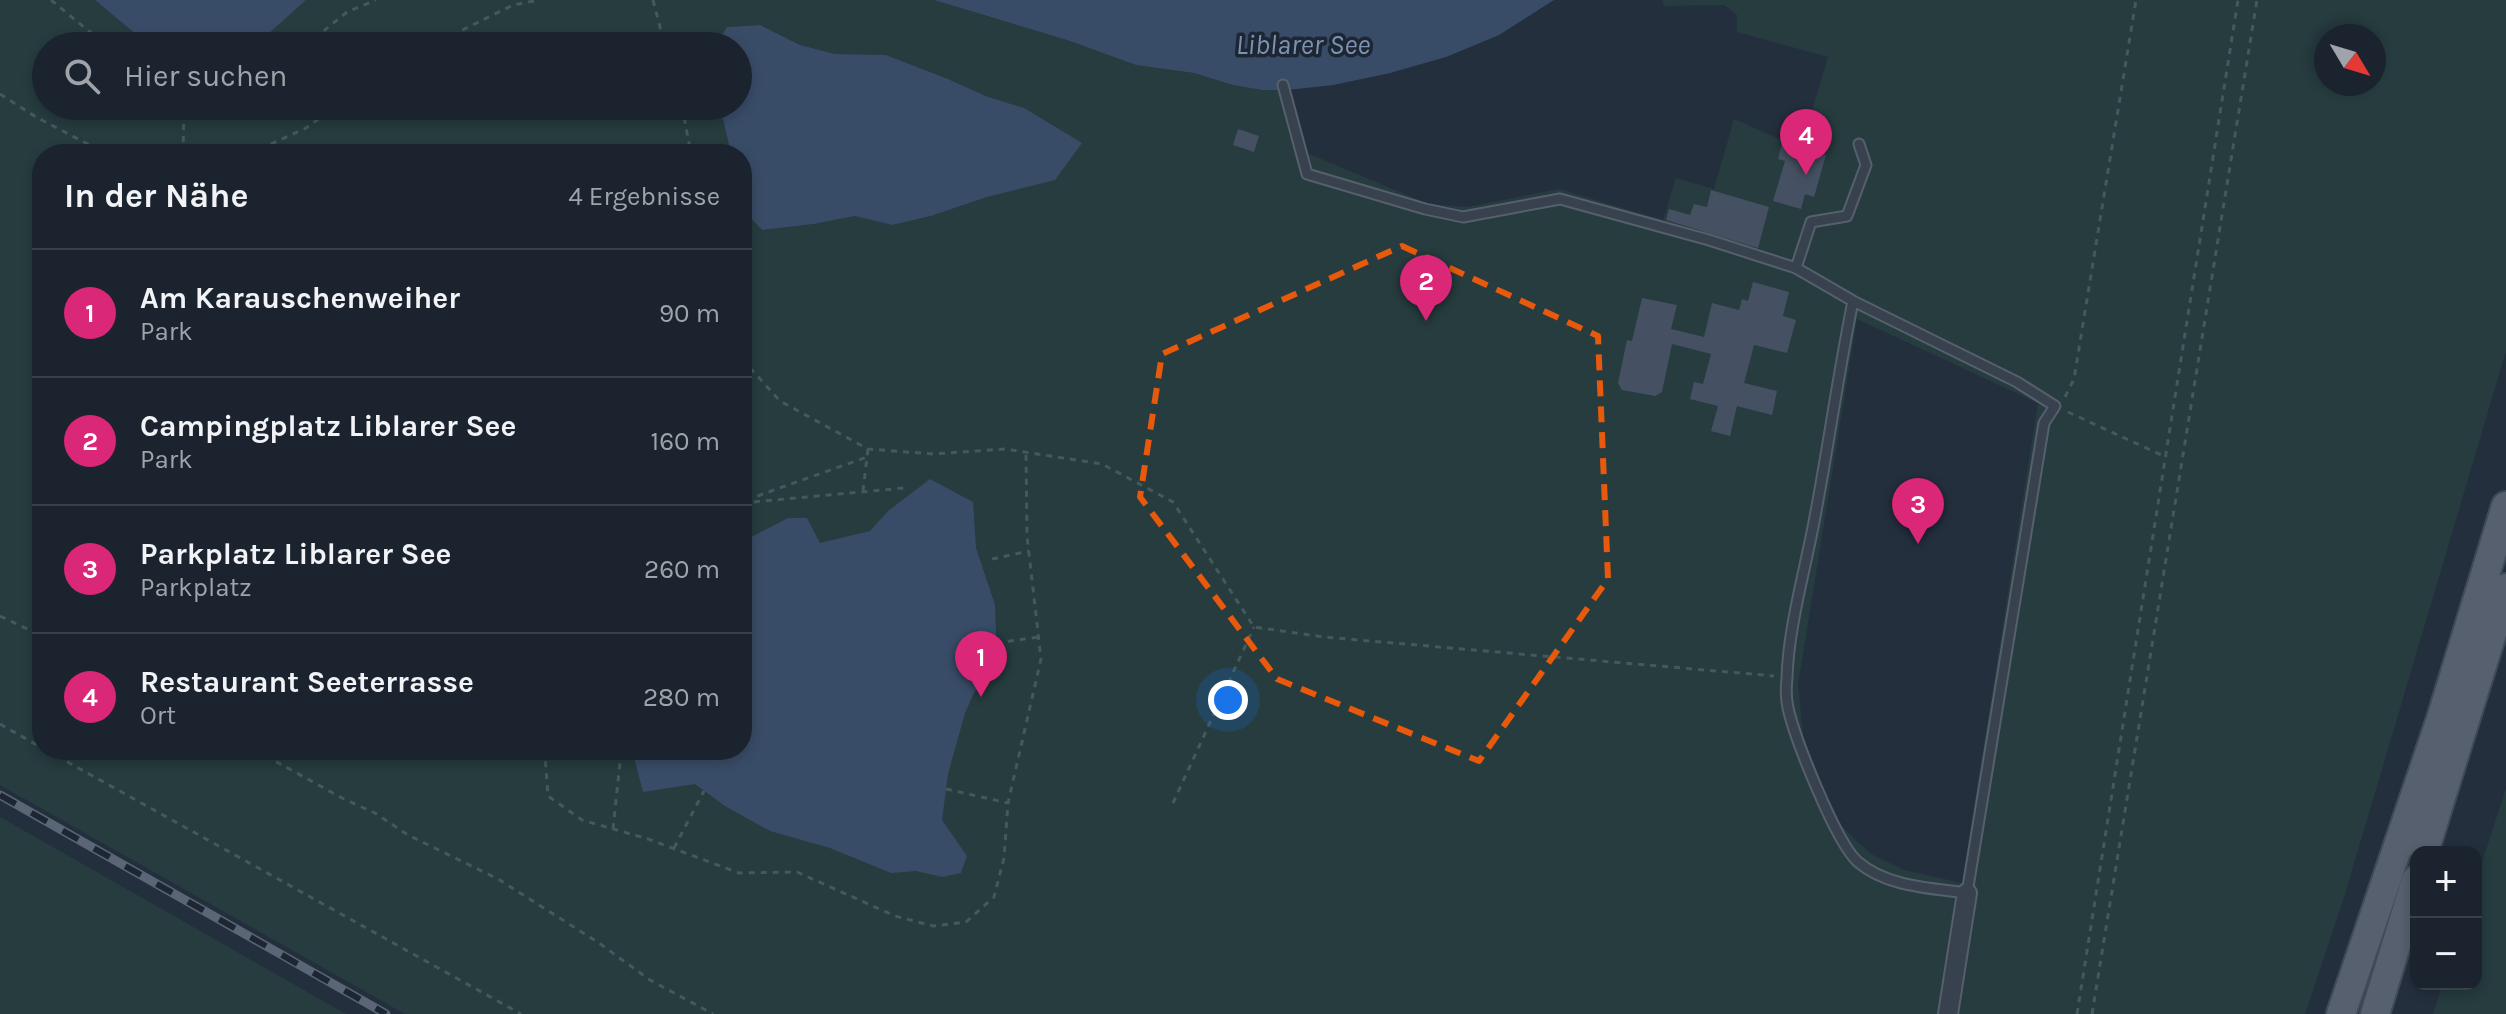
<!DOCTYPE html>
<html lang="de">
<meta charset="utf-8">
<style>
:root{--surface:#1b232e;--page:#242b36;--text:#f1f3f6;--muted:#a0a4aa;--line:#39404a;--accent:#db2777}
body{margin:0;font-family:Karla,sans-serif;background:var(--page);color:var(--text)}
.controls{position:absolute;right:24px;bottom:24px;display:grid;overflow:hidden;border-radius:16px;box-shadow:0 4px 12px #0003}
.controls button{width:72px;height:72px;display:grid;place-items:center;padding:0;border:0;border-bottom:2px solid var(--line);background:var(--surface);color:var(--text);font:40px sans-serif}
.compass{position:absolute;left:2314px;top:24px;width:72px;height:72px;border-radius:50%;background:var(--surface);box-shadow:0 4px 12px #0003;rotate:128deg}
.you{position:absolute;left:1228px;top:700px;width:28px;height:28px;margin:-20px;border:6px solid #fff;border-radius:50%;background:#1a73e8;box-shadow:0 0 0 12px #1a73e833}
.badge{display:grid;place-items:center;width:52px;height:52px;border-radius:50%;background:var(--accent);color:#fff;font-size:26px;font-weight:700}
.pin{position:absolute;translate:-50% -66px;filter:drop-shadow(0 2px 4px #0008)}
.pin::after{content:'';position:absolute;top:42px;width:28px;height:24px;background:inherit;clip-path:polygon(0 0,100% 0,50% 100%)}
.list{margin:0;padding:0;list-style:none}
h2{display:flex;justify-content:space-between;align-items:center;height:104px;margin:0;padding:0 32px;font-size:34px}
h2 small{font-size:26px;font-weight:400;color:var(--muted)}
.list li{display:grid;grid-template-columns:52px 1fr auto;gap:24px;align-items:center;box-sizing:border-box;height:128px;padding:0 32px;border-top:2px solid var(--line)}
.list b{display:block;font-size:30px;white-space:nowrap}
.list p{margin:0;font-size:26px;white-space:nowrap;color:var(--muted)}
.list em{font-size:26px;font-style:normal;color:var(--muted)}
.icon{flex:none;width:44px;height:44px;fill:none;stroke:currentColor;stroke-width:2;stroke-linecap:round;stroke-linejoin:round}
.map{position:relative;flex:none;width:2506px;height:1014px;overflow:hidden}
.search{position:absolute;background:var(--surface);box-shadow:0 4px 12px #0003;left:32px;top:32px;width:720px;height:88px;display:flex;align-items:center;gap:20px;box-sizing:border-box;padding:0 28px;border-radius:44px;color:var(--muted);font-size:30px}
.panel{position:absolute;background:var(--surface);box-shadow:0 4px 12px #0003;left:32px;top:144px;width:720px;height:616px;border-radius:32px}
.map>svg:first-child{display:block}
.green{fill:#263c3f;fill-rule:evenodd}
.water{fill:#394c67}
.building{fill:#455162}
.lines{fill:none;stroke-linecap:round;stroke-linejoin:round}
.service-casing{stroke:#565f6c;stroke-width:13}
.minor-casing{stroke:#565f6c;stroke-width:22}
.primary-casing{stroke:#414a57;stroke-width:32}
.path{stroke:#44595c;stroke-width:3;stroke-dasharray:6 6;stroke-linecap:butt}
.service{stroke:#38414e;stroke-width:9}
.minor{stroke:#38414e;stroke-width:18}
.primary{stroke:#56606e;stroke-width:28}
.rail-casing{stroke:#5a6575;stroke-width:9}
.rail{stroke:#1d2633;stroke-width:6;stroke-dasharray:18;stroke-linecap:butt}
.marked{fill:none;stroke:#e8590c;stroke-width:6;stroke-dasharray:16 10;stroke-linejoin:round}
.labels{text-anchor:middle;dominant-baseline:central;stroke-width:7;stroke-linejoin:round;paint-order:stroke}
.water-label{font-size:28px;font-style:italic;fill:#7c92b1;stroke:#1d2633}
</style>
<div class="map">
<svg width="2506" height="1014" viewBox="0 0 2506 1014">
<rect width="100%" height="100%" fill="#242f3e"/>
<g class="green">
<path d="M0,0H95L150,46H46V106H720L731,154H42V750H742V209L762,230L814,224L855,216L892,225L931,216L987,197L988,97L948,79L886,55L835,54L800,45L760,25L727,27L715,46H255L306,0H934L1067,40L1136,65L1194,73L1233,85L1262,90H1287L1298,149L1428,204L1467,207L1559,189L1663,220L1676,178L1714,189L1734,119L1779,139L1802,144L1828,57L1737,32V15L1724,5L1664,6L1662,0H2506V351L2345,894L2305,1014H405L0,785ZM2326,36H2374V84H2326ZM1857,319L2038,403L1962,883L1904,870L1871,854L1846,831L1820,794L1804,745L1798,685Z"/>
<path d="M2506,788V1014H2433L2443,984H2476V881Z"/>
<path d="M0,817L346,1014H0Z"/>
</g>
<g class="water">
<path d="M95,0H306L255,46H150Z"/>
<path d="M934,0H1554L1499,35L1446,57L1390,73L1333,85L1287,90H1262L1233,85L1194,73L1136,65L1067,40Z"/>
<path d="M760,25L800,45L835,54L886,55L948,79L988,97L1024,108L1082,143L1055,180L987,197L931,216L892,225L855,216L814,224L762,230L742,209V154H731L720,106H738V46H715L727,27Z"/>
<path d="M930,479L973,502L976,548L995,605L997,663L974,693L965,713L948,774L942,820L967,856L961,873L942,877L916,871L891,873L830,848L770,831L725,806L695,784L643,792L632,750H742V542L788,518H807L820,543L870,531L888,511Z"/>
</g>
<g class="building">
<path d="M1238,129L1259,136L1254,152L1233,145Z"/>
<path d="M1782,143L1826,155L1814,197L1805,194L1801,209L1773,201L1785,161L1778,159Z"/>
<path d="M1711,190L1769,207L1758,248L1666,220L1669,209L1690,215L1694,204L1707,207Z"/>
<path d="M1753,282L1789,292L1783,316L1796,320L1787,353L1754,345L1744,383L1777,391L1772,415L1737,406L1730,436L1711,431L1718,406L1690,399L1694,382L1703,384L1711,354L1672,344L1662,392L1655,396L1622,390L1618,383L1627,340L1632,341L1642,298L1677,305L1671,329L1704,337L1712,303L1739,310L1742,299L1748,301Z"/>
</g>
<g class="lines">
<g class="service-casing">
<g id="service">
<path d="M1283,85L1307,174L1425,209L1463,217L1560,199L1709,240L1796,268L1853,301L2017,382L2055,406L2044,423L1967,893C1931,888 1887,887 1858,862C1836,843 1795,739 1788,708C1786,699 1786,687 1787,678C1788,630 1805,570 1814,522C1828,449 1838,375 1853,301"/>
<path d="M1796,268L1811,222L1847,216L1866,165L1859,144"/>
</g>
</g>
<g class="minor-casing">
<path id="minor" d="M1948,1014L1967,893"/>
</g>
<g class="primary-casing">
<g id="primary">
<path d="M2424,852L2506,588"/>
<path d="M2341,1014L2441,719L2506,506"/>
<path d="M2375,1014L2416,880"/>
</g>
</g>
<g class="path">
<path d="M51,0L107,46"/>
<path d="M653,0L665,46"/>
<path d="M305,46L347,12L376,0"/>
<path d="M430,46L513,5L539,0"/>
<path d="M0,94L36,117L107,154"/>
<path d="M682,106L691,154"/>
<path d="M183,154L184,106"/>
<path d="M249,154L306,128L337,106"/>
<path d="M742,359L780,401L868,449L933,454L1005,449L1102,464L1173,502L1254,627L1324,637L1774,676"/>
<path d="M2065,397L2074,379L2136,0"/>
<path d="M2068,412L2166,457"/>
<path d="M863,491L868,449"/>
<path d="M746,500L867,457"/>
<path d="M742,503L904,488"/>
<path d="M992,559L1029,551"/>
<path d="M0,616L42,636"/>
<path d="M996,643L1039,637"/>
<path d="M0,724L42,748"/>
<path d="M46,750L521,1014"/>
<path d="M255,750L342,798L375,813L408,835L498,879L599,943L650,980L713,1014"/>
<path d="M548,750L545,756L548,796L582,820L648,839L739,873L797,872L895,916L933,926L966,922L994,897L1004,858L1008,803L1041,659L1027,536L1026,453"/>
<path d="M946,789L1008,803"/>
<path d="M1173,803L1254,627"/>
<path d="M613,829L621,753"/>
<path d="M674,848L704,791"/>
<path d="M2077,1014L2238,0"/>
<path d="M2092,1014L2257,0"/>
</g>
<use href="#service" class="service"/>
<use href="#minor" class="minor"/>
<use href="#primary" class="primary"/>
<g class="rail-casing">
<path id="rail" d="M0,795L386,1014"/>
</g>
<use href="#rail" class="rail"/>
</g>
<path class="marked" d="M1402,246L1598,336L1608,579L1479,761L1277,679L1140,497L1162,354Z"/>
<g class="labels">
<g class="water-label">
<text x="1303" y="44">Liblarer See</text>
</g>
</g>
</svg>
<div class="controls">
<button>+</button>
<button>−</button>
</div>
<svg class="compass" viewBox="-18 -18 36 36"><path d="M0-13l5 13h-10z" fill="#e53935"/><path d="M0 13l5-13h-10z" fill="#a0a4aa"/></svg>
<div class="you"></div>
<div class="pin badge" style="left:981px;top:697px">1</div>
<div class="pin badge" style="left:1426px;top:321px">2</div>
<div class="pin badge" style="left:1918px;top:544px">3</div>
<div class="pin badge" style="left:1806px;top:175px">4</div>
<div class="search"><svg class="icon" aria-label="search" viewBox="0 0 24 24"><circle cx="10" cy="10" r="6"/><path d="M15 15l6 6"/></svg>Hier suchen</div>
<section class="panel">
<h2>In der Nähe<small>4 Ergebnisse</small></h2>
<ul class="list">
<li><span class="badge">1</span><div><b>Am Karauschenweiher</b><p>Park</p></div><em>90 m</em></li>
<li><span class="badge">2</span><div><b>Campingplatz Liblarer See</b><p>Park</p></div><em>160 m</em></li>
<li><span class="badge">3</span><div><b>Parkplatz Liblarer See</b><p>Parkplatz</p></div><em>260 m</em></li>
<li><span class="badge">4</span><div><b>Restaurant Seeterrasse</b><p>Ort</p></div><em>280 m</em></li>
</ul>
</section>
</div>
